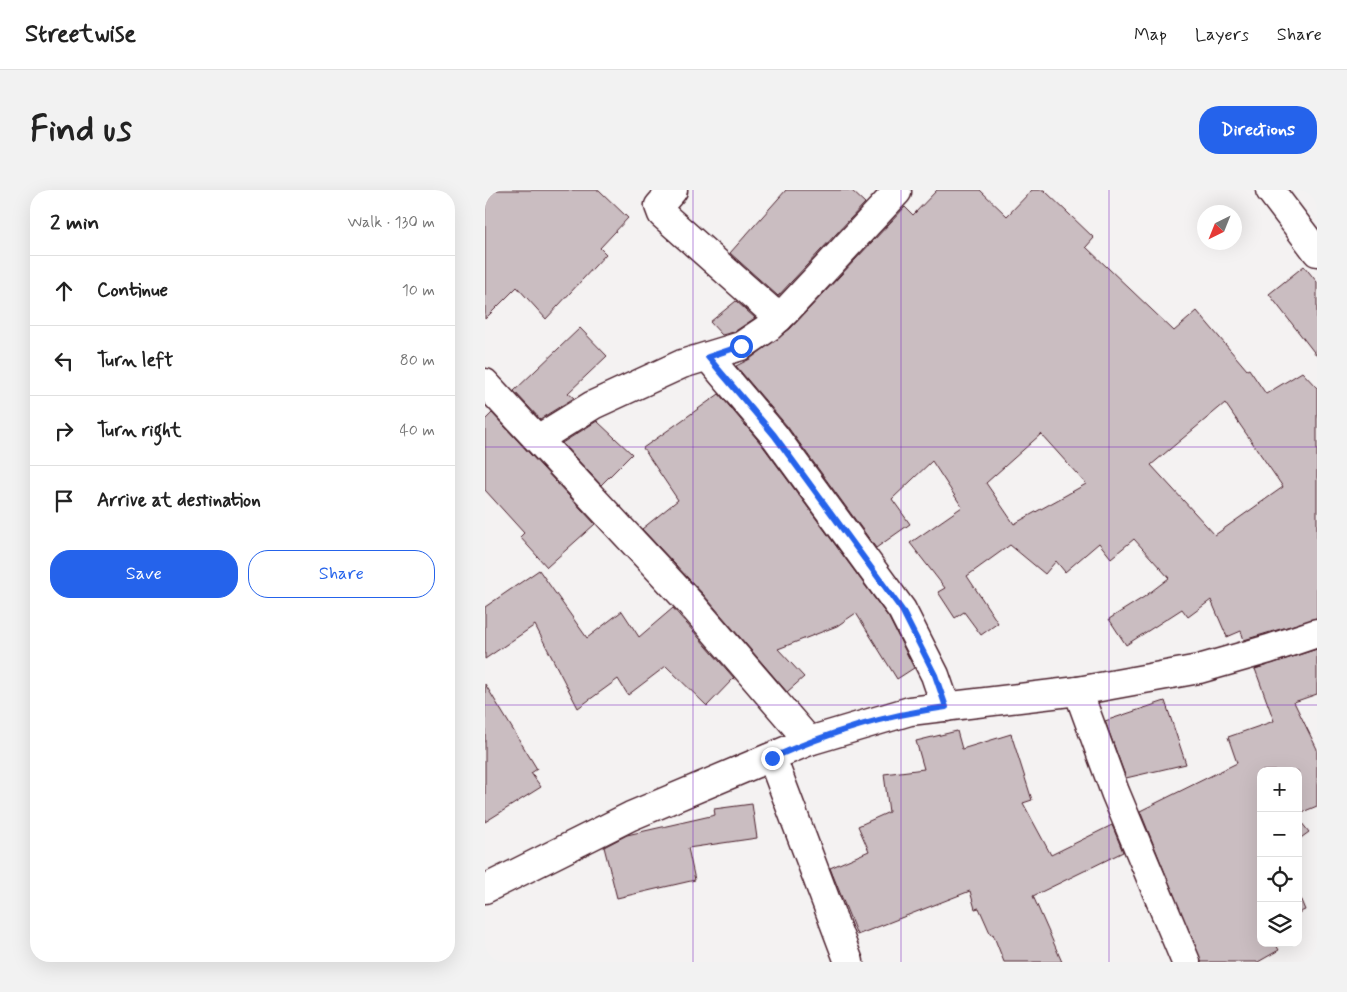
<!DOCTYPE html>
<meta charset="utf-8">
<style>
:root{--surface:#fff;--page:#f2f2f2;--text:#222;--muted:#767676;--line:#e0e0e0;--accent:#2563eb}
body{margin:0;font-family:Mynerve,sans-serif;background:var(--page);color:var(--text)}
.controls{position:absolute;right:15px;bottom:15px;display:grid;overflow:hidden;border-radius:10px;box-shadow:0 5px 20px #0002}
.controls button{width:45px;height:45px;display:grid;place-items:center;padding:0;border:0;border-bottom:1px solid var(--line);background:var(--surface);color:var(--text);font:25px sans-serif}
.compass{position:absolute;left:712px;top:15px;width:45px;height:45px;border-radius:50%;background:var(--surface);box-shadow:0 5px 20px #0002;rotate:223deg}
.stop{position:absolute;width:15px;height:15px;margin:-11px;border:4px solid #2563eb;border-radius:50%;background:#fff}
.stop.end{background:#2563eb;border-color:#fff;box-shadow:0 1px 5px #0008}
.list{margin:0;padding:0;list-style:none}
h2{display:flex;justify-content:space-between;align-items:center;height:65px;margin:0;padding:0 20px;font-size:21px}
h2 small{font-size:16px;font-weight:400;color:var(--muted)}
.list li{display:grid;grid-template-columns:32px 1fr auto;gap:15px;align-items:center;box-sizing:border-box;height:70px;padding:0 20px;border-top:1px solid var(--line)}
.list b{display:block;font-size:19px;white-space:nowrap}
.list em{font-size:16px;font-style:normal;color:var(--muted)}
.actions{display:flex;gap:10px;padding:15px 20px}
.actions a{flex:1;padding:11px 0;border:1px solid var(--accent);border-radius:20px;text-align:center;font-size:18px;color:var(--accent)}
.actions .main{background:var(--accent);color:#fff}
.icon{flex:none;width:28px;height:28px;fill:none;stroke:currentColor;stroke-width:2;stroke-linecap:round;stroke-linejoin:round}
.map{position:relative;flex:none;width:832px;height:772px;overflow:hidden;border-radius:20px}
header{display:flex;align-items:center;gap:30px;box-sizing:border-box;height:70px;padding:0 25px;background:var(--surface);border-bottom:1px solid var(--line)}
header strong{font-size:24px}
nav{display:flex;gap:28px;margin-inline-start:auto;font-size:18px}
.intro{display:flex;align-items:center;justify-content:space-between;box-sizing:border-box;height:120px;padding:0 30px}
h1{margin:0;font-size:35px}
.button{padding:12px 22px;border-radius:20px;background:var(--accent);color:#fff;font-size:18px;font-weight:700}
main{display:flex;gap:30px;padding:0 30px}
aside{flex:1;background:var(--surface);border-radius:20px;box-shadow:0 5px 20px #0002}
.map>svg:first-child{display:block}
.building{fill:#cabdc1;stroke:#4a1f2b;fill-rule:evenodd}
.lines{fill:none;stroke-linecap:round;stroke-linejoin:round}
.minor-casing{stroke:#4a1f2b;stroke-width:31}
.minor{stroke:#fff;stroke-width:28}
.route{stroke:#2563eb;stroke-width:6}
.grid{fill:none;stroke:#7b2cbf;stroke-width:1;stroke-opacity:0.55}
</style>
<header>
<strong>Streetwise</strong>
<nav><a>Map</a><a>Layers</a><a>Share</a></nav>
</header>
<div class="intro"><h1>Find us</h1><a class="button">Directions</a></div>
<main>
<aside>
<h2>2 min<small>Walk · 130 m</small></h2>
<ul class="list">
<li><svg class="icon" aria-label="ahead" viewBox="0 0 24 24"><path d="M12 20V5M6 11l6-6 6 6"/></svg><div><b>Continue</b></div><em>10 m</em></li>
<li><svg class="icon" aria-label="left" viewBox="0 0 24 24"><path d="M17 20v-9H6M10 6l-5 5 5 5"/></svg><div><b>Turn left</b></div><em>80 m</em></li>
<li><svg class="icon" aria-label="right" viewBox="0 0 24 24"><path d="M7 20v-9h11M14 6l5 5-5 5"/></svg><div><b>Turn right</b></div><em>40 m</em></li>
<li><svg class="icon" aria-label="arrive" viewBox="0 0 24 24"><path d="M6 21V4h12l-3 4 3 4H6"/></svg><div><b>Arrive at destination</b></div></li>
</ul>
<div class="actions"><a class="main">Save</a><a>Share</a></div>
</aside>
<div class="map">
<svg width="832" height="772" viewBox="0 0 832 772">
<rect width="100%" height="100%" fill="#f4f2f2"/>
<filter id="ink" filterUnits="userSpaceOnUse"><feTurbulence type="fractalNoise" baseFrequency=".02" numOctaves="2"/><feDisplacementMap in="SourceGraphic" scale="10" xChannelSelector="R" yChannelSelector="G"/><feConvolveMatrix kernelMatrix="1 2 1 2 8 2 1 2 1" color-interpolation-filters="sRGB"/></filter>
<g filter="url(#ink)">
<g class="building">
<path d="M0,0H114L143,28L115,58L121,64L61,129L32,97L0,129Z"/>
<path d="M301,0H366L380,13L293,106L245,63Z"/>
<path d="M452,0H495L522,26L547,0H559L609,48L601,57L689,141L712,121L762,180L764,179L781,204L817,182L832,198V428L759,450L756,441L742,447L726,410L703,427L697,419L641,455L624,429L659,407L684,388L649,349L626,368L614,353L580,382L571,371L560,384L525,355L482,386L513,433L496,445L479,422L470,428L453,402L460,398L425,353L477,317L447,271L407,309L425,334L391,358L302,236L251,176L265,169L305,139L420,17L428,25ZM740,213L798,297L730,345L666,275ZM556,244L601,294L529,334L501,293Z"/>
<path d="M819,76L832,92V166L784,104Z"/>
<path d="M251,111L270,128L249,142L237,145L225,132Z"/>
<path d="M95,138L122,166L83,203L89,208L55,229L29,201Z"/>
<path d="M234,204L277,255L404,428L429,478L412,489L371,423L352,436L293,459L319,487L302,502L218,404L157,339L193,310L158,258Z"/>
<path d="M7,223L110,334L62,377L35,347L39,343L0,300V230Z"/>
<path d="M112,231L147,264L116,295L77,253Z"/>
<path d="M54,380L102,448L137,421L154,447L188,418L249,488L222,516L181,476L143,505L133,489L93,518L50,435L0,469V417Z"/>
<path d="M832,459V504L809,512L832,559V616L813,624V581H776V753H790L794,760L773,772H716L655,621L752,573L743,547L789,531L770,479Z"/>
<path d="M0,494L52,579L46,583L56,597L0,632Z"/>
<path d="M680,511L701,574L641,588L620,531Z"/>
<path d="M472,541L477,559L526,544L547,610L538,613L566,665L627,635L638,662L548,706L577,772H519L508,744L506,745L494,718L490,719L485,701L372,745L345,678L384,661L373,636L404,622L399,584L439,579L431,551Z"/>
<path d="M267,614L272,648L203,658L210,690L132,708L119,657L142,645L230,625L229,619Z"/>
<path d="M813,628L824,642L813,650Z"/>
<path d="M813,703L820,720L813,723Z"/>
</g>
<g class="lines">
<g class="minor-casing">
<g id="minor">
<path d="M188,0L174,16L177,24L294,128"/>
<path d="M785,0L832,62"/>
<path d="M223,167L289,245L417,420L450,485L461,517"/>
<path d="M0,193L206,414L324,551"/>
<path d="M53,249L108,215L197,174L256,156L284,137L301,121L412,2"/>
<path d="M593,501L630,602L701,772"/>
<path d="M287,568L364,772"/>
<path d="M0,699L146,626L324,551L425,521L593,501L714,479L784,459L832,443"/>
</g>
</g>
<use href="#minor" class="minor"/>
</g>
</g>
<g class="lines" filter="url(#ink)">
<path class="route" d="M256,156L223,167L289,245L417,420L450,485L461,517C401,525 342,543 287,568"/>
</g>
<path class="grid" d="M208,0V772M416,0V772M624,0V772M0,257H832M0,515H832"/>
</svg>
<div class="controls">
<button>+</button>
<button>−</button>
<button><svg class="icon" aria-label="locate" viewBox="0 0 24 24"><circle cx="12" cy="12" r="6"/><path d="M12 2v4M12 18v4M2 12h4M18 12h4"/></svg></button>
<button><svg class="icon" aria-label="layers" viewBox="0 0 24 24"><path d="M12 4l9 5-9 5-9-5zM3 14l9 5 9-5"/></svg></button>
</div>
<svg class="compass" viewBox="-18 -18 36 36"><path d="M0-13l5 13h-10z" fill="#e53935"/><path d="M0 13l5-13h-10z" fill="#767676"/></svg>
<div class="stop" style="left:256px;top:156px"></div>
<div class="stop end" style="left:287px;top:568px"></div>
</div>
</main>
